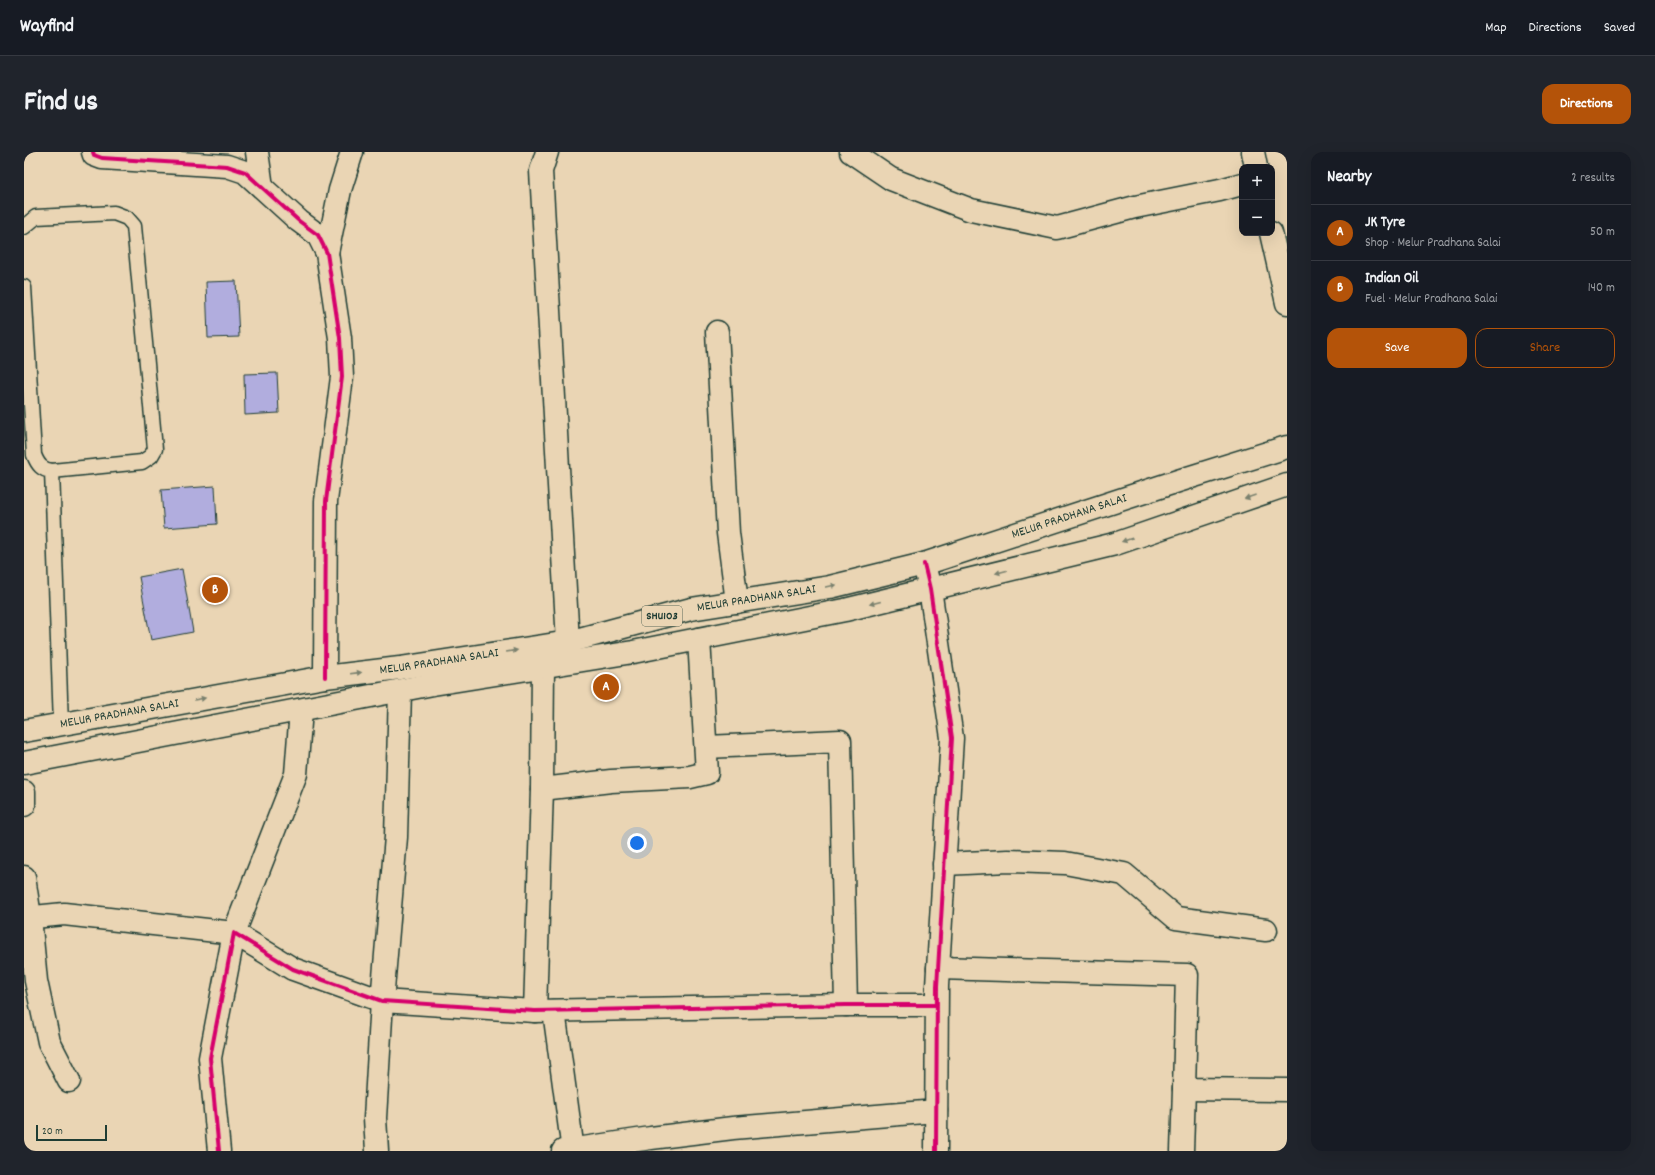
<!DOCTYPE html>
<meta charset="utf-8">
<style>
:root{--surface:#171b24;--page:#20242c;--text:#f1f3f6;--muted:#9ea1a6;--line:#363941;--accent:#b45309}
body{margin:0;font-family:Dekko,sans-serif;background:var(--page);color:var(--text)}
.controls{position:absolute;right:12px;top:12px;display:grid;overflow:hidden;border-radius:8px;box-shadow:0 4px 16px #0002}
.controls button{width:36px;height:36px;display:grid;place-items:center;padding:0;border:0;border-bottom:1px solid var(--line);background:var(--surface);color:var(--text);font:20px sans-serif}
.scale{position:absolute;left:12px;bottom:10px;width:71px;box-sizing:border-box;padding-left:4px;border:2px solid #1f3d34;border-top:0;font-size:11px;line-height:14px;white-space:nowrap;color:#1f3d34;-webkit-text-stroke:3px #ead5b4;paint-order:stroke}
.you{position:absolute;left:613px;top:691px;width:14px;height:14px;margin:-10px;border:3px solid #fff;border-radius:50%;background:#1a73e8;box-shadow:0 0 0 6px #1a73e833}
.badge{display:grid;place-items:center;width:26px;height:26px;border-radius:50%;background:var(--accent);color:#fff;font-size:13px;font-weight:700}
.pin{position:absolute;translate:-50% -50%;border:2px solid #fff;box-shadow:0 1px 4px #0006}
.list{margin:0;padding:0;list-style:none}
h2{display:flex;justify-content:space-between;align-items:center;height:52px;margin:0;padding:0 16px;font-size:17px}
h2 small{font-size:13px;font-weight:400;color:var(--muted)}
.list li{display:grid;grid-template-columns:26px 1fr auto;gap:12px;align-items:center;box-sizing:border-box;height:56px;padding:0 16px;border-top:1px solid var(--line)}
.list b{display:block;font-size:15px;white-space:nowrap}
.list p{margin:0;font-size:13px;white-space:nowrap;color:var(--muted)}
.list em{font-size:13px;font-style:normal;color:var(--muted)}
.actions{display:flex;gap:8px;padding:12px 16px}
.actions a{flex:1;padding:9px 0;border:1px solid var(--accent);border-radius:12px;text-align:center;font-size:14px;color:var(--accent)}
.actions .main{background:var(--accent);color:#fff}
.map{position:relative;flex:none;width:1263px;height:999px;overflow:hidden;border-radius:12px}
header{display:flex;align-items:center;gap:24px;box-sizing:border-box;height:56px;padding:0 20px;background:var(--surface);border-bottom:1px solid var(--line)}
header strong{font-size:19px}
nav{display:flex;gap:22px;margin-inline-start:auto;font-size:14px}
.intro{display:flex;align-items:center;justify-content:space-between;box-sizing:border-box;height:96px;padding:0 24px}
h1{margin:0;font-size:28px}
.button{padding:10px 18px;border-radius:12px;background:var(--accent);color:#fff;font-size:14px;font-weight:700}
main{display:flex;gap:24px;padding:0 24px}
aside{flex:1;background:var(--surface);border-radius:12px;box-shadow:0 4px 16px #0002}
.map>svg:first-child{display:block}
.building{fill:#b1adde;stroke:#1f3d34}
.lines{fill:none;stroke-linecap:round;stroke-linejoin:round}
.lane-casing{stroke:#1f3d34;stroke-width:17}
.street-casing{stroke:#1f3d34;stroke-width:25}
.primary-casing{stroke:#1f3d34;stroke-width:25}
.lane{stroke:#ead5b4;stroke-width:14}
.street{stroke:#ead5b4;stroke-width:22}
.primary{stroke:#ead5b4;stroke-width:22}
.cycleway-casing{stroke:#ead5b4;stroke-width:6}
.cycleway{stroke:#d6006c;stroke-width:4}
.oneway{fill:#7a816e}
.labels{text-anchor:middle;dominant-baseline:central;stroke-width:4;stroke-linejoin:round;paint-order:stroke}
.shield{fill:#ead5b4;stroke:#5c6b5a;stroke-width:1}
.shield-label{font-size:12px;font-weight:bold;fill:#1f3d34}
.street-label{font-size:13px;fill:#1f3d34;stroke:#ead5b4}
</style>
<header>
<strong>Wayfind</strong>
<nav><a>Map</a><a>Directions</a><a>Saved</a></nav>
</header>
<div class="intro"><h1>Find us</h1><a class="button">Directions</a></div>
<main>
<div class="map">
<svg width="1263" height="999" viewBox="0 0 1263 999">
<rect width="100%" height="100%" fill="#ead5b4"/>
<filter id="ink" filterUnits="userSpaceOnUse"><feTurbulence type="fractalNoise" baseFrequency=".025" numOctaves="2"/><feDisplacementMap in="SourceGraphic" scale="8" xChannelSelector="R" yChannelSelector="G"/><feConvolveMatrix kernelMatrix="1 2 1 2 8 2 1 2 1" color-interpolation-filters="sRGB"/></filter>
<g filter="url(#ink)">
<g class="building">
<path d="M212,129L215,185L184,186L182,130Z"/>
<path d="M253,221L255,261L221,263L220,222Z"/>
<path d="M191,334L193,372L140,376L137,338Z"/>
<path d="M158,417L169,480L127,488L115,425Z"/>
</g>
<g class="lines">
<g class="lane-casing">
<g id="lane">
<path d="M0,75L12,65L90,61L103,66L110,74L131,297L127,304L118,310L28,319"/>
<path d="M0,135L10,303C14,313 18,318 28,319L37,573"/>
</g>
</g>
<g class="street-casing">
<g id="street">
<path d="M69,0L70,3L78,6L203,14L221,20L275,69L294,83L303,101L316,186L318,225L302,349L301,525"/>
<path d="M233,0L238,35"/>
<path d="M523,0L517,19L544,490"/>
<path d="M827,0L867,27L947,58L1033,76L1111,55L1196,38L1218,32"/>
<path d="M1229,0L1232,15"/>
<path d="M1247,81L1263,151"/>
<path d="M303,101L316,38L328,0"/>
<path d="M693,180L704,381L713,450"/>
<path d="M900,412L906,437L928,586L913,834L912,999"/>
<path d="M682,595L816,589L822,853"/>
<path d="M518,637L587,629L666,625L683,621L675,487"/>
<path d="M0,640V653"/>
<path d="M920,712L984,709L1041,711L1100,722L1152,766L1242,778"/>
<path d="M0,725L6,765L12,829L25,890L45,929"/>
<path d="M0,766L40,762L210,781L272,622L277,558"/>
<path d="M914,816L1163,823L1160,937L1263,938"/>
<path d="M511,859L518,637L519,514"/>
<path d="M530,859L549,999"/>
<path d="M195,999L186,906L210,781L269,817L358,849L511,859L822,853H912"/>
<path d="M353,999L351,966L358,849L372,685L376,539"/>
<path d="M539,999L627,986L709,976L912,959"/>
<path d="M1158,999L1160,937"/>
</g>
</g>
<g class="primary-casing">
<g id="primary">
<path id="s1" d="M0,579L301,525L376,516L519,494L544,490L667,457L806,435L900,412L1154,329L1263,295"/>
<path d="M0,611L409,532L609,500L821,458L1091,392L1263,333"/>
</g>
</g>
<use href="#lane" class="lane"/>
<use href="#street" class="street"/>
<use href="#primary" class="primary"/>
<g class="cycleway-casing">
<g id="cycleway">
<path d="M69,0L70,3L78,6L203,14L221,20L275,69L294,83L303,101L316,186L318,225L302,349L301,525"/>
<path d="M900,412L906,437L928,586L913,834L912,999"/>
<path d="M195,999L186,906L210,781L269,817L358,849L511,859L822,853H912"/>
</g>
</g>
<use href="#cycleway" class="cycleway"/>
</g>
<defs><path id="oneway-solid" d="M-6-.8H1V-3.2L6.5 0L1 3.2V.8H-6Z"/></defs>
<g class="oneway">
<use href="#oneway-solid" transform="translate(1226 345) rotate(161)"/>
<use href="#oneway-solid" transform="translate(1103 388) rotate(161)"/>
<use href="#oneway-solid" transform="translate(977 420) rotate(166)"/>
<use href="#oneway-solid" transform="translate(807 434) rotate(-12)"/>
<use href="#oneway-solid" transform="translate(851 451) rotate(166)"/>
<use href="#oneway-solid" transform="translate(488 499) rotate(-9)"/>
<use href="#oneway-solid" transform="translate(332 521) rotate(-7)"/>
<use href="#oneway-solid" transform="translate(176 547) rotate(-10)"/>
</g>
</g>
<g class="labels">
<rect class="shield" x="618" y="454" width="40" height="20" rx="3"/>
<g class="shield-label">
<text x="638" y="464">SHU103</text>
</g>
<g class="street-label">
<text stroke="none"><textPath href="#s1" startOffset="1069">MELUR PRADHANA SALAI</textPath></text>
<text stroke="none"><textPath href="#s1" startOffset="745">MELUR PRADHANA SALAI</textPath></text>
<text stroke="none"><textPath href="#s1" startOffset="421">MELUR PRADHANA SALAI</textPath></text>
<text stroke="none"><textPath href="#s1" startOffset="97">MELUR PRADHANA SALAI</textPath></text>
</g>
</g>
</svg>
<div class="controls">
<button>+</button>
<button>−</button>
</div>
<div class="scale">20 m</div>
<div class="you"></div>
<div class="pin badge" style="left:582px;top:535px">A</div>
<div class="pin badge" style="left:191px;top:438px">B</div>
</div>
<aside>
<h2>Nearby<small>2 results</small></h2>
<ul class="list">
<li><span class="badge">A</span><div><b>JK Tyre</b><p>Shop · Melur Pradhana Salai</p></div><em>50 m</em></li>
<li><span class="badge">B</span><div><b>Indian Oil</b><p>Fuel · Melur Pradhana Salai</p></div><em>140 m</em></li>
</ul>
<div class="actions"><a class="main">Save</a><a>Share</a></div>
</aside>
</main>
